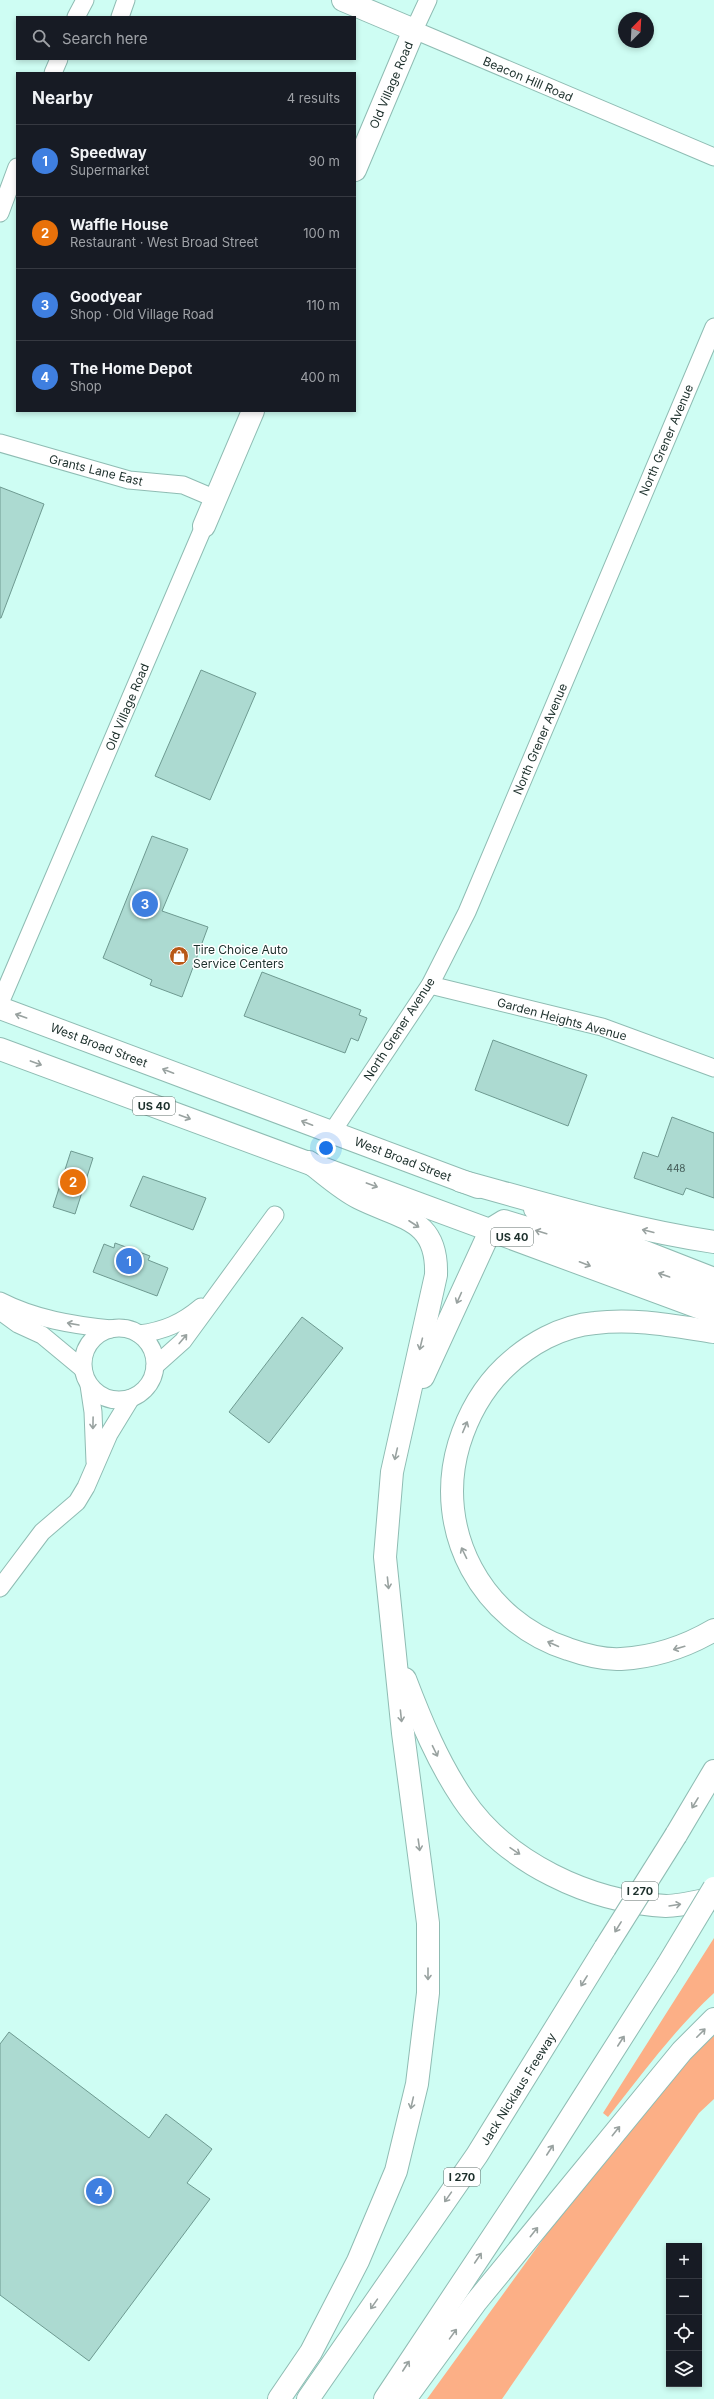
<!DOCTYPE html>
<meta charset="utf-8">
<style>
:root{--surface:#171b24;--page:#20242c;--text:#f1f3f6;--muted:#9ea1a6;--line:#363941;--accent:#7c3aed}
body{margin:0;font-family:Inter,sans-serif;background:var(--page);color:var(--text)}
.controls{position:absolute;right:12px;bottom:12px;display:grid;overflow:hidden;border-radius:0px;box-shadow:0 2px 6px #0003}
.controls button{width:36px;height:36px;display:grid;place-items:center;padding:0;border:0;border-bottom:1px solid var(--line);background:var(--surface);color:var(--text);font:20px sans-serif}
.compass{position:absolute;left:618px;top:12px;width:36px;height:36px;border-radius:50%;background:var(--surface);box-shadow:0 2px 6px #0003;rotate:24deg}
.you{position:absolute;left:326px;top:1148px;width:14px;height:14px;margin:-10px;border:3px solid #fff;border-radius:50%;background:#1a73e8;box-shadow:0 0 0 6px #1a73e833}
.badge{display:grid;place-items:center;width:26px;height:26px;border-radius:50%;background:var(--accent);color:#fff;font-size:13px;font-weight:700}
.pin{position:absolute;translate:-50% -50%;border:2px solid #fff;box-shadow:0 1px 4px #0006}
.list{margin:0;padding:0;list-style:none}
h2{display:flex;justify-content:space-between;align-items:center;height:52px;margin:0;padding:0 16px;font-size:17px}
h2 small{font-size:13px;font-weight:400;color:var(--muted)}
.list li{display:grid;grid-template-columns:26px 1fr auto;gap:12px;align-items:center;box-sizing:border-box;height:72px;padding:0 16px;border-top:1px solid var(--line)}
.list b{display:block;font-size:15px;white-space:nowrap}
.list p{margin:0;font-size:13px;white-space:nowrap;color:var(--muted)}
.list em{font-size:13px;font-style:normal;color:var(--muted)}
.icon{flex:none;width:22px;height:22px;fill:none;stroke:currentColor;stroke-width:2;stroke-linecap:round;stroke-linejoin:round}
.map{position:relative;flex:none;width:714px;height:2399px;overflow:hidden}
.search{position:absolute;background:var(--surface);box-shadow:0 2px 6px #0003;left:16px;top:16px;width:340px;height:44px;display:flex;align-items:center;gap:10px;box-sizing:border-box;padding:0 14px;border-radius:0px;color:var(--muted);font-size:15px}
.panel{position:absolute;background:var(--surface);box-shadow:0 2px 6px #0003;left:16px;top:72px;width:340px;height:340px;border-radius:0px}
.map>svg:first-child{display:block}
.green{fill:#fcaf86}
.building{fill:#acdad1;stroke:#6e9a91}
.lines{fill:none;stroke-linecap:round;stroke-linejoin:round}
.street-casing{stroke:#8fbcb3;stroke-width:19}
.secondary-casing{stroke:#8fbcb3;stroke-width:24}
.primary-casing{stroke:#8fbcb3;stroke-width:24}
.highway-casing{stroke:#8fbcb3;stroke-width:24}
.street{stroke:#fff;stroke-width:17}
.secondary{stroke:#fff;stroke-width:22}
.primary{stroke:#fff;stroke-width:22}
.highway{stroke:#fff;stroke-width:22}
.highway-bridge-casing{stroke:#8fbcb3;stroke-width:24;stroke-linecap:butt}
.highway-bridge{stroke:#fff;stroke-width:22}
.oneway{stroke:#99a2a0}
.labels{text-anchor:middle;dominant-baseline:central;stroke-width:3;stroke-linejoin:round;paint-order:stroke}
.number-label{font-size:10px;fill:#415a55}
.shield{fill:#fff;stroke:#616e6b;stroke-width:1}
.shield-label{font-size:11px;font-weight:bold;fill:#1d302c}
.street-label{font-size:12px;fill:#1d302c;stroke:#fff}
.poi-label{font-size:12px;fill:#1d302c;stroke:#fff;text-anchor:start}
</style>
<div class="map">
<svg width="714" height="2399" viewBox="0 0 714 2399">
<rect width="100%" height="100%" fill="#cefdf3"/>
<g class="green">
<path d="M714,1938V1993C674,2030 642,2074 608,2117L603,2113Z"/>
<path d="M714,2027V2099L699,2113L502,2399H427L572,2199Z"/>
</g>
<g class="building">
<path d="M0,487L44,504L1,618H0Z"/>
<path d="M201,670L256,693L210,800L155,776Z"/>
<path d="M152,836L188,849L162,911L208,927L182,997L150,985L152,980L103,958Z"/>
<path d="M262,972L361,1010L359,1015L367,1018L358,1041L351,1038L345,1053L244,1016Z"/>
<path d="M493,1040L587,1075L568,1126L475,1090Z"/>
<path d="M672,1117L714,1133V1198L686,1188L683,1195L634,1178L643,1152L658,1157Z"/>
<path d="M71,1151L93,1158L75,1214L53,1207Z"/>
<path d="M143,1176L206,1198L193,1230L130,1206Z"/>
<path d="M115,1243L150,1256L148,1260L168,1268L157,1296L93,1272L104,1244L114,1248Z"/>
<path d="M302,1317L343,1348L269,1443L229,1412Z"/>
<path d="M9,2032L149,2138L166,2114L212,2149L187,2183L210,2199L89,2361L0,2295V2044Z"/>
</g>
<g class="lines">
<g class="street-casing">
<g id="street">
<path d="M428,0L414,30L714,157"/>
<path d="M76,17L85,0"/>
<path d="M120,17L126,0"/>
<path d="M53,73L59,59"/>
<path d="M0,213L17,167"/>
<path d="M0,443L129,480L183,485L216,499"/>
<path d="M430,985L602,1027L714,1068"/>
<path d="M0,1003L204,526"/>
<path d="M332,1132L430,985L467,912L714,327"/>
<path d="M0,1301C35,1319 73,1325 111,1329"/>
<path d="M0,1311L18,1324L42,1335L83,1369"/>
<circle cx="119" cy="1364" r="36"/>
<path d="M139,1334C164,1331 182,1323 201,1307"/>
<path d="M155,1366L183,1341L275,1215"/>
<path d="M89,1385L93,1412L95,1462"/>
<path d="M0,1588L42,1532L77,1502L86,1487L109,1434L131,1398"/>
</g>
</g>
<g class="secondary-casing">
<g id="secondary">
<path d="M343,0L414,30L355,170"/>
<path d="M204,526L253,411"/>
</g>
</g>
<g class="primary-casing">
<g id="primary">
<path d="M0,1008L478,1187"/>
<path d="M0,1049L714,1313"/>
<path d="M535,1209L714,1279"/>
</g>
</g>
<g class="highway-casing">
<g id="highway">
<path d="M461,1181C545,1204 628,1229 714,1242"/>
<path d="M714,1332C674,1326 635,1318 595,1323C561,1326 529,1344 505,1367C483,1388 468,1415 459,1444C433,1531 482,1621 568,1649C585,1655 604,1660 621,1659C655,1657 685,1647 714,1630"/>
<path d="M423,1377L491,1229L504,1221L550,1235L714,1293"/>
<path d="M405,1679C421,1721 438,1762 463,1799C506,1863 590,1902 666,1906C681,1906 699,1901 714,1898"/>
<path d="M676,1835L714,1771"/>
<path d="M279,2399L311,2352L358,2261L396,2171L417,2084L428,1993V1923L403,1733L385,1557L392,1472L436,1275C438,1218 401,1219 359,1198C341,1189 325,1174 309,1162"/>
<path d="M308,2399L477,2155L605,1948"/>
<path d="M385,2399L541,2164L667,1966"/>
<path d="M405,2399L476,2302L682,2051L714,2019"/>
</g>
</g>
<use href="#street" class="street"/>
<use href="#secondary" class="secondary"/>
<use href="#primary" class="primary"/>
<use href="#highway" class="highway"/>
<g class="highway-bridge-casing">
<g id="highway-bridge">
<path d="M605,1948L676,1835"/>
<path d="M667,1966L714,1888"/>
</g>
</g>
<use href="#highway-bridge" class="highway-bridge"/>
</g>
<defs><path id="oneway-shaft" d="M-6 0H5M1.5-3L5.5 0L1.5 3" fill="none" stroke-width="1.6" stroke-linecap="round" stroke-linejoin="round"/></defs>
<g class="oneway">
<use href="#oneway-shaft" transform="translate(21 1016) rotate(-161)"/>
<use href="#oneway-shaft" transform="translate(36 1063) rotate(20)"/>
<use href="#oneway-shaft" transform="translate(168 1071) rotate(-159)"/>
<use href="#oneway-shaft" transform="translate(185 1117) rotate(20)"/>
<use href="#oneway-shaft" transform="translate(307 1123) rotate(-159)"/>
<use href="#oneway-shaft" transform="translate(372 1185) rotate(20)"/>
<use href="#oneway-shaft" transform="translate(414 1224) rotate(33)"/>
<use href="#oneway-shaft" transform="translate(648 1231) rotate(-166)"/>
<use href="#oneway-shaft" transform="translate(541 1232) rotate(-163)"/>
<use href="#oneway-shaft" transform="translate(585 1264) rotate(21)"/>
<use href="#oneway-shaft" transform="translate(664 1275) rotate(-161)"/>
<use href="#oneway-shaft" transform="translate(459 1298) rotate(114)"/>
<use href="#oneway-shaft" transform="translate(73 1324) rotate(-170)"/>
<use href="#oneway-shaft" transform="translate(183 1339) rotate(-50)"/>
<use href="#oneway-shaft" transform="translate(421 1344) rotate(104)"/>
<use href="#oneway-shaft" transform="translate(93 1423) rotate(91)"/>
<use href="#oneway-shaft" transform="translate(465 1427) rotate(-67)"/>
<use href="#oneway-shaft" transform="translate(396 1454) rotate(103)"/>
<use href="#oneway-shaft" transform="translate(464 1553) rotate(-116)"/>
<use href="#oneway-shaft" transform="translate(388 1583) rotate(84)"/>
<use href="#oneway-shaft" transform="translate(553 1644) rotate(-156)"/>
<use href="#oneway-shaft" transform="translate(679 1648) rotate(164)"/>
<use href="#oneway-shaft" transform="translate(401 1716) rotate(84)"/>
<use href="#oneway-shaft" transform="translate(435 1751) rotate(64)"/>
<use href="#oneway-shaft" transform="translate(695 1803) rotate(121)"/>
<use href="#oneway-shaft" transform="translate(419 1845) rotate(82)"/>
<use href="#oneway-shaft" transform="translate(515 1851) rotate(34)"/>
<use href="#oneway-shaft" transform="translate(675 1905) rotate(-9)"/>
<use href="#oneway-shaft" transform="translate(618 1927) rotate(122)"/>
<use href="#oneway-shaft" transform="translate(428 1974) rotate(90)"/>
<use href="#oneway-shaft" transform="translate(584 1981) rotate(122)"/>
<use href="#oneway-shaft" transform="translate(701 2033) rotate(-45)"/>
<use href="#oneway-shaft" transform="translate(621 2041) rotate(-57)"/>
<use href="#oneway-shaft" transform="translate(412 2103) rotate(103)"/>
<use href="#oneway-shaft" transform="translate(616 2131) rotate(-51)"/>
<use href="#oneway-shaft" transform="translate(550 2150) rotate(-57)"/>
<use href="#oneway-shaft" transform="translate(448 2197) rotate(125)"/>
<use href="#oneway-shaft" transform="translate(534 2232) rotate(-51)"/>
<use href="#oneway-shaft" transform="translate(478 2258) rotate(-56)"/>
<use href="#oneway-shaft" transform="translate(374 2304) rotate(125)"/>
<use href="#oneway-shaft" transform="translate(453 2334) rotate(-54)"/>
<use href="#oneway-shaft" transform="translate(406 2366) rotate(-57)"/>
</g>
<defs>
<g id="shop-disc" transform="scale(1)"><circle r="9.5" fill="#b85816" stroke="#fff"/><path d="M-5-2.5h2.3a2.7 3.5 0 0 1 5.4 0H5L5.5 6h-11ZM-1.5-2.5h3a1.5 2.3 0 0 0-3 0Z" fill="#fff"/></g>
</defs>
<g fill-rule="evenodd">
<use href="#shop-disc" x="179" y="956"/>
</g>
<g class="labels">
<g class="number-label">
<text x="676" y="1168">448</text>
</g>
<g class="shield">
<rect x="133" y="1097" width="42" height="18" rx="3"/>
<rect x="491" y="1228" width="42" height="18" rx="3"/>
<rect x="622" y="1882" width="36" height="18" rx="3"/>
<rect x="444" y="2168" width="36" height="18" rx="3"/>
</g>
<g class="shield-label">
<text x="154" y="1106">US 40</text>
<text x="512" y="1237">US 40</text>
<text x="640" y="1891">I 270</text>
<text x="462" y="2177">I 270</text>
</g>
<g class="street-label">
<text transform="translate(528 79) rotate(23)">Beacon Hill Road</text>
<text transform="translate(391 85) rotate(-67)">Old Village Road</text>
<text transform="translate(666 440) rotate(-67)">North Grener Avenue</text>
<text transform="translate(96 470) rotate(14)">Grants Lane East</text>
<text transform="translate(127 707) rotate(-67)">Old Village Road</text>
<text transform="translate(540 739) rotate(-67)">North Grener Avenue</text>
<text transform="translate(562 1019) rotate(15)">Garden Heights Avenue</text>
<text transform="translate(399 1029) rotate(-57)">North Grener Avenue</text>
<text transform="translate(99 1045) rotate(21)">West Broad Street</text>
<text transform="translate(403 1159) rotate(21)">West Broad Street</text>
<text transform="translate(518 2089) rotate(-58)">Jack Nicklaus Freeway</text>
</g>
<g class="poi-label">
<text x="193" y="949">Tire Choice Auto<tspan x="193" dy="14">Service Centers</tspan></text>
</g>
</g>
</svg>
<div class="controls">
<button>+</button>
<button>−</button>
<button><svg class="icon" aria-label="locate" viewBox="0 0 24 24"><circle cx="12" cy="12" r="6"/><path d="M12 2v4M12 18v4M2 12h4M18 12h4"/></svg></button>
<button><svg class="icon" aria-label="layers" viewBox="0 0 24 24"><path d="M12 4l9 5-9 5-9-5zM3 14l9 5 9-5"/></svg></button>
</div>
<svg class="compass" viewBox="-18 -18 36 36"><path d="M0-13l5 13h-10z" fill="#e53935"/><path d="M0 13l5-13h-10z" fill="#9ea1a6"/></svg>
<div class="you"></div>
<div class="pin badge" style="left:129px;top:1261px;background:#3f7fe0">1</div>
<div class="pin badge" style="left:73px;top:1182px;background:#e8710a">2</div>
<div class="pin badge" style="left:145px;top:904px;background:#3f7fe0">3</div>
<div class="pin badge" style="left:99px;top:2191px;background:#3f7fe0">4</div>
<div class="search"><svg class="icon" aria-label="search" viewBox="0 0 24 24"><circle cx="10" cy="10" r="6"/><path d="M15 15l6 6"/></svg>Search here</div>
<section class="panel">
<h2>Nearby<small>4 results</small></h2>
<ul class="list">
<li><span class="badge" style="background:#3f7fe0">1</span><div><b>Speedway</b><p>Supermarket</p></div><em>90 m</em></li>
<li><span class="badge" style="background:#e8710a">2</span><div><b>Waffle House</b><p>Restaurant · West Broad Street</p></div><em>100 m</em></li>
<li><span class="badge" style="background:#3f7fe0">3</span><div><b>Goodyear</b><p>Shop · Old Village Road</p></div><em>110 m</em></li>
<li><span class="badge" style="background:#3f7fe0">4</span><div><b>The Home Depot</b><p>Shop</p></div><em>400 m</em></li>
</ul>
</section>
</div>
